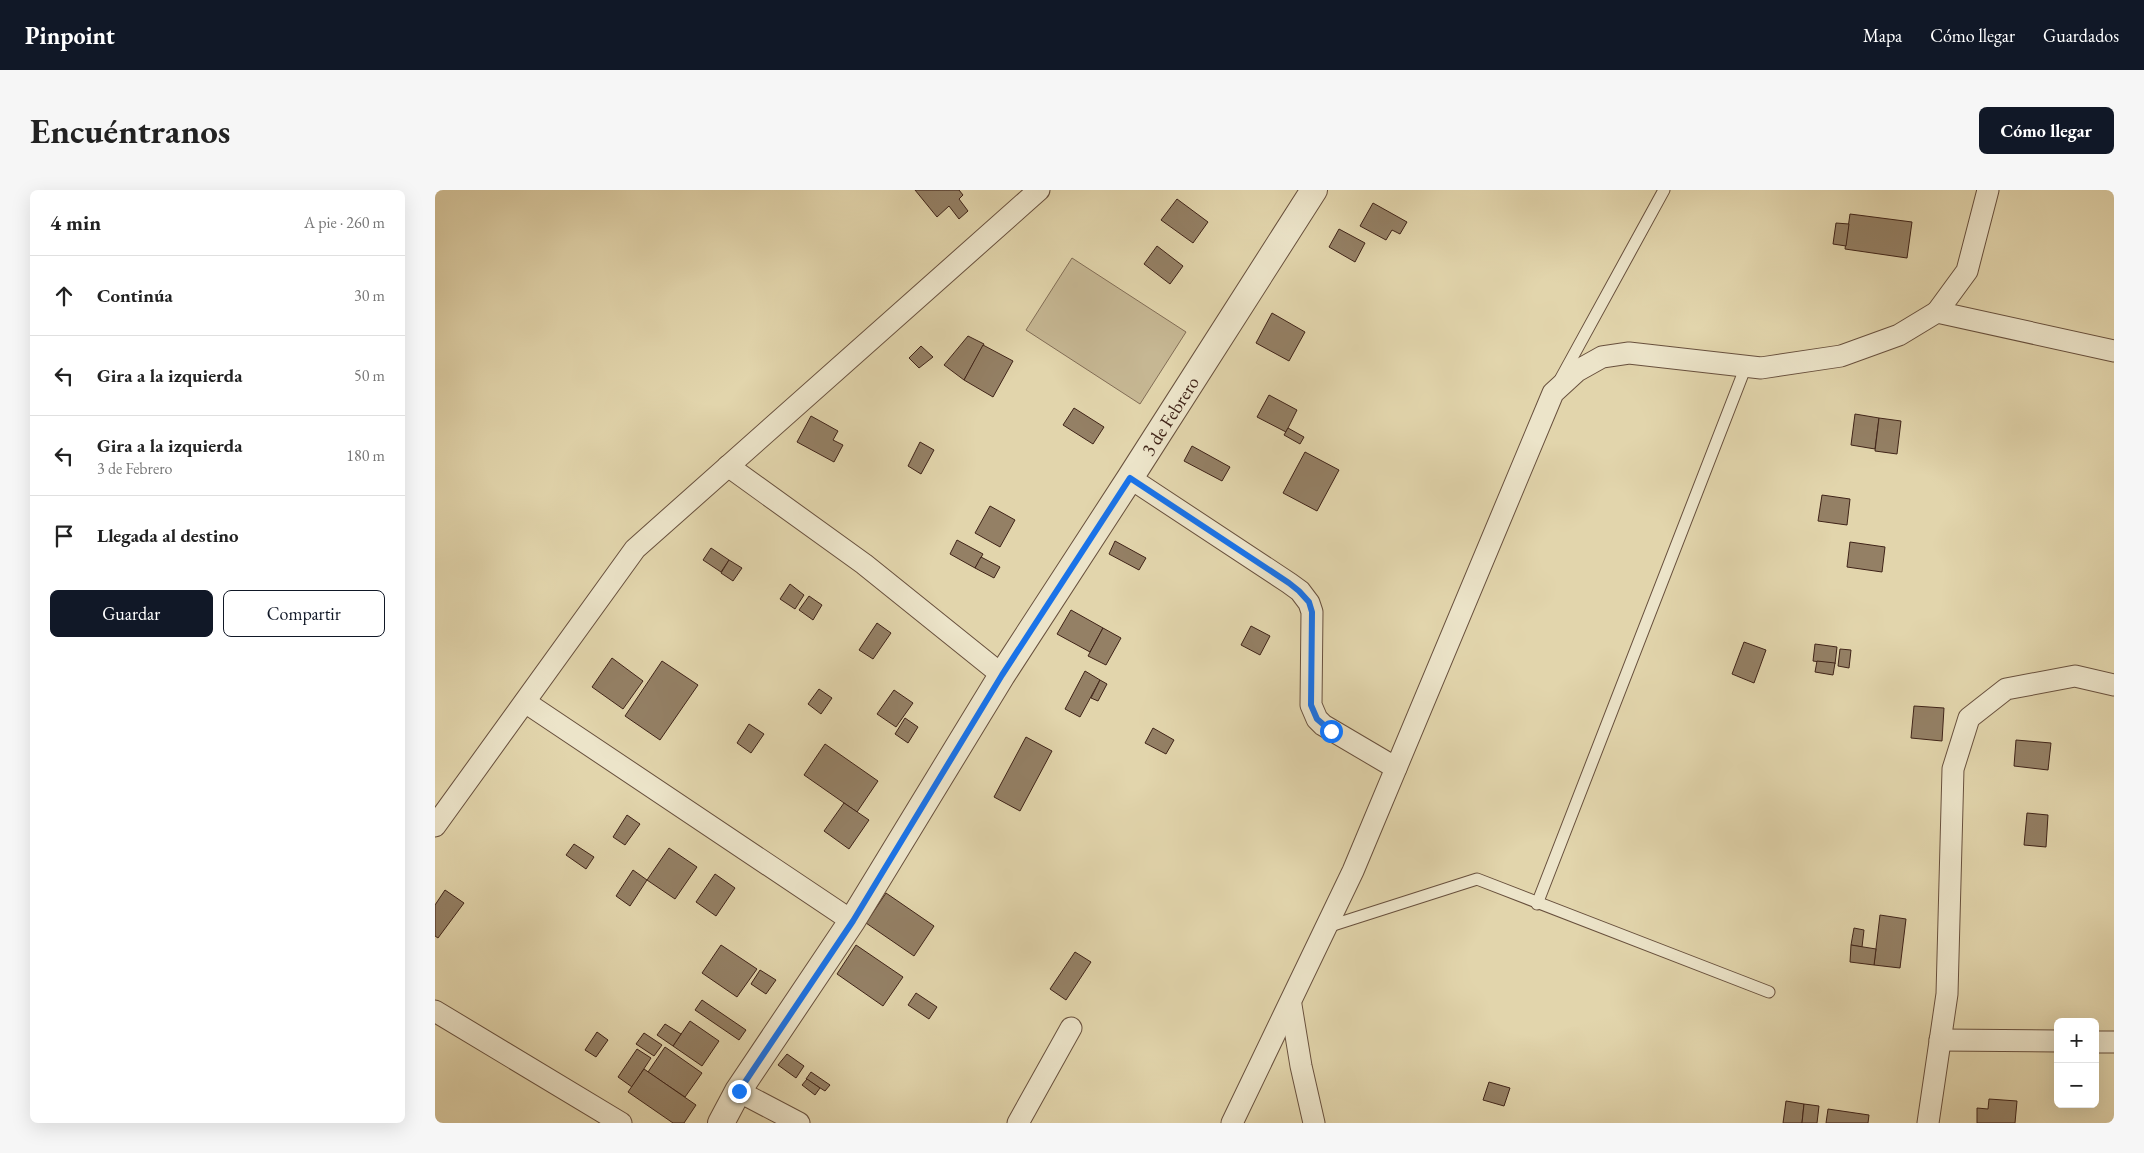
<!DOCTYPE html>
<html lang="es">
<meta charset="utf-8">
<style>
:root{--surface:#fff;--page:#f6f6f6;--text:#222;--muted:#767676;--line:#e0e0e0;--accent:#111827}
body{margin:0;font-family:"EB Garamond",serif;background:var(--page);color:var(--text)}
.controls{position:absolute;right:15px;bottom:15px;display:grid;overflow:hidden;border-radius:8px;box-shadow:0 5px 20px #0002}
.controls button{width:45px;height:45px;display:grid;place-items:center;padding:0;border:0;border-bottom:1px solid var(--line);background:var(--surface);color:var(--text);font:25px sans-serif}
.stop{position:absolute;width:15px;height:15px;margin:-11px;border:4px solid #1a73e8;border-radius:50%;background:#fff}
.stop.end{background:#1a73e8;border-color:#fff;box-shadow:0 1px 5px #0008}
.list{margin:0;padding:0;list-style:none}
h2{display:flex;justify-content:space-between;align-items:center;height:65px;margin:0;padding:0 20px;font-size:21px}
h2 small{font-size:16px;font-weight:400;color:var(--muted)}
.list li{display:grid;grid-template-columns:32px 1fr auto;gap:15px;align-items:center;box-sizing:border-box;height:80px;padding:0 20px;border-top:1px solid var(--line)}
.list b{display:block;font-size:19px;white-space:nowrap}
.list p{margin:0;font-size:16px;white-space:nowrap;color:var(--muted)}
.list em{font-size:16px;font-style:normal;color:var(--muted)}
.actions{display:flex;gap:10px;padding:15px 20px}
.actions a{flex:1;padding:11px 0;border:1px solid var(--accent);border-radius:8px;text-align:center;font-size:18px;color:var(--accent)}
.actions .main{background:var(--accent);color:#fff}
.icon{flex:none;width:28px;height:28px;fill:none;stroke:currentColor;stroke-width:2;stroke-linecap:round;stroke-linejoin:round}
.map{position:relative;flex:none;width:1679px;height:933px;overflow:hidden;border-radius:8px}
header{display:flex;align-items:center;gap:30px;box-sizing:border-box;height:70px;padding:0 25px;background:var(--accent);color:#fff}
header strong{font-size:24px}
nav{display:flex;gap:28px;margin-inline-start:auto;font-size:18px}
.intro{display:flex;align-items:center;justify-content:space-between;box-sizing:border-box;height:120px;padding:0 30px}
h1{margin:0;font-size:35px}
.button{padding:12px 22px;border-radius:8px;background:var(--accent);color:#fff;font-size:18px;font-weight:700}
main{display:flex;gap:30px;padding:0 30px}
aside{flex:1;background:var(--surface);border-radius:8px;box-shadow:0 5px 20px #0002}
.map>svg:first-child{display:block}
.pitch{fill:#c6b793;stroke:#826d56}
.building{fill:#948065;stroke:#3f2318}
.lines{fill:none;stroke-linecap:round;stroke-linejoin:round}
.service-casing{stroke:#68503d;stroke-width:13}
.minor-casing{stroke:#68503d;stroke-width:23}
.tertiary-casing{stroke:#68503d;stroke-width:28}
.service{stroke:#ece4c9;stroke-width:11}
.minor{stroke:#ece4c9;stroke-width:21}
.tertiary{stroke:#ece4c9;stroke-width:26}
.route{stroke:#1a73e8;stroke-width:6}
.labels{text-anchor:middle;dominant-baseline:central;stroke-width:4;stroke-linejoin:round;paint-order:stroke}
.street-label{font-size:19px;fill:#3f2318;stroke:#ece4c9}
</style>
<header>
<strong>Pinpoint</strong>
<nav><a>Mapa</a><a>Cómo llegar</a><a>Guardados</a></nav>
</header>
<div class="intro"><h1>Encuéntranos</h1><a class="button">Cómo llegar</a></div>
<main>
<aside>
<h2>4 min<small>A pie · 260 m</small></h2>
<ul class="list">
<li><svg class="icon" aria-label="ahead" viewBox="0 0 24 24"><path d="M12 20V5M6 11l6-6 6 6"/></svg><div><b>Continúa</b></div><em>30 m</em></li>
<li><svg class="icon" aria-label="left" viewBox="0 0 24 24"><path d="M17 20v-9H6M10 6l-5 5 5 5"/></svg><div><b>Gira a la izquierda</b></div><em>50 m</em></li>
<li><svg class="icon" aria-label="left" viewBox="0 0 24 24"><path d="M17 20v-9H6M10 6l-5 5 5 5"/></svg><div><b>Gira a la izquierda</b><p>3 de Febrero</p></div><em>180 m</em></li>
<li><svg class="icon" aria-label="arrive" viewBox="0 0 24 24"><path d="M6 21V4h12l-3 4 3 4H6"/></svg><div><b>Llegada al destino</b></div></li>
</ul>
<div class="actions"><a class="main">Guardar</a><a>Compartir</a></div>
</aside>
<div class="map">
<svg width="1679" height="933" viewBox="0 0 1679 933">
<rect width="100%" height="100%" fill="#e2d5ac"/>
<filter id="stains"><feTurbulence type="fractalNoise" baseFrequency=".004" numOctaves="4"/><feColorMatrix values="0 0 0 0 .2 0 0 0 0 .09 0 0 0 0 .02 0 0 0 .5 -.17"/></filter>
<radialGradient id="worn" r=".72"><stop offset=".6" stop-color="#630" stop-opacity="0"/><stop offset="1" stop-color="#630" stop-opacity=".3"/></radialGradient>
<path class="pitch" d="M637,68L751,142L705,214L591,140Z"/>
<g class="building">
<path d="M480,0H524L528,5L524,9L533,21L524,29L514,16L502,27Z"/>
<path d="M742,9L773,32L758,53L726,30Z"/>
<path d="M938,13L972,32L965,44L957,40L951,50L925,36Z"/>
<path d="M1415,24L1477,32L1472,68L1410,59Z"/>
<path d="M1401,33L1414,34L1411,56L1398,54Z"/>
<path d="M904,39L930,53L920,72L894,57Z"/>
<path d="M722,56L748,76L735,94L709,74Z"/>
<path d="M837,123L870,142L854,171L821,153Z"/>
<path d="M533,146L549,154L529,190L509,175Z"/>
<path d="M548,155L578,171L558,207L529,190Z"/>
<path d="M486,156L498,167L484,178L474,168Z"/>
<path d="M834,205L862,220L851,242L822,227Z"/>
<path d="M639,218L669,237L658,254L628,235Z"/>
<path d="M1420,224L1444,228L1440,259L1416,255Z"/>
<path d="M376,226L403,241L398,250L408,255L399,272L362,252Z"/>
<path d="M1444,228L1466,231L1462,264L1440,261Z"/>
<path d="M853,238L869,247L865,254L849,245Z"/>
<path d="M485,252L499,260L486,284L473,276Z"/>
<path d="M757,256L795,277L787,291L749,271Z"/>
<path d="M870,262L904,280L882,321L848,303Z"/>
<path d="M1387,305L1415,309L1412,335L1383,331Z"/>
<path d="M555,316L580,330L565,357L540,343Z"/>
<path d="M522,350L548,364L540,378L515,364Z"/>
<path d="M680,351L711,368L704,380L674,364Z"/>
<path d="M1415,352L1450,357L1447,382L1412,377Z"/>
<path d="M276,358L294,370L286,382L268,370Z"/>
<path d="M546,367L565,377L559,388L540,378Z"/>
<path d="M294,370L307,378L298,391L286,383Z"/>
<path d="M355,394L369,405L360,419L345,409Z"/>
<path d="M374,406L387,415L378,430L364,420Z"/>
<path d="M636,420L668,438L655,462L622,444Z"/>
<path d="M442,433L456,443L438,469L424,460Z"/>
<path d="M816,436L835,446L825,465L806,455Z"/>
<path d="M668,438L686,448L671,475L653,466Z"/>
<path d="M1309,452L1331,460L1319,493L1297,484Z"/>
<path d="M1380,454L1402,457L1400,474L1378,471Z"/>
<path d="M1405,459L1416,460L1414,478L1403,476Z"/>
<path d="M177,468L208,491L188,519L157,497Z"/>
<path d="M227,471L263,495L225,550L190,526Z"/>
<path d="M1382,471L1400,473L1398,485L1380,482Z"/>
<path d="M650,481L665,490L645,527L630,519Z"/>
<path d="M665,490L672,494L663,511L656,508Z"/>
<path d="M384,499L397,508L386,524L373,514Z"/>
<path d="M459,500L478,513L461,537L442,524Z"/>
<path d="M1479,516L1509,518L1507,551L1476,548Z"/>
<path d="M470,528L483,537L473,553L460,544Z"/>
<path d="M314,534L329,544L316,563L302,553Z"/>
<path d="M718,538L739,550L731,564L710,553Z"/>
<path d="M591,547L617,561L585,621L559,607Z"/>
<path d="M1581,550L1616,553L1613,580L1579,576Z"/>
<path d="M390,554L443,591L422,622L369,585Z"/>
<path d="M409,613L434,630L414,659L389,641Z"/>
<path d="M1592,623L1613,625L1611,657L1589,655Z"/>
<path d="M192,625L205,634L190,655L178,647Z"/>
<path d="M139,654L159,667L151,679L131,665Z"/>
<path d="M234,658L262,677L240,709L212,690Z"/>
<path d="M198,680L212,690L195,716L181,706Z"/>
<path d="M280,684L300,698L281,726L261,712Z"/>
<path d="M10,700L29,713L3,748L0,746V715Z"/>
<path d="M451,703L499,736L479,766L431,733Z"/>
<path d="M1445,725L1471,729L1465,778L1439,775Z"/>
<path d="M1419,738L1429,740L1427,757L1416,755Z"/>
<path d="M286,755L322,779L302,807L267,783Z"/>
<path d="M421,755L468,787L448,816L402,784Z"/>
<path d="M1416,755L1441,759L1439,775L1415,772Z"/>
<path d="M640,762L656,772L631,810L615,799Z"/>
<path d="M325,780L341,790L331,804L316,794Z"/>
<path d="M481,803L502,817L494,829L473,815Z"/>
<path d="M267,810L311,840L304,850L260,820Z"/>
<path d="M255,831L284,851L267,876L238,856Z"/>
<path d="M230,834L246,844L238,856L222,845Z"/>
<path d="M162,842L173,850L161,867L150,860Z"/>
<path d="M209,843L227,855L219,866L201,854Z"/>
<path d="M230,857L267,883L250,907L213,882Z"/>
<path d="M202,859L216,868L197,897L183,887Z"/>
<path d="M352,864L369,876L361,888L343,875Z"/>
<path d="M209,879L261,915L249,933H238L193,902Z"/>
<path d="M376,882L395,895L390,901L371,889Z"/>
<path d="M372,889L385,898L380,905L367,895Z"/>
<path d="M1054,892L1075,898L1069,916L1048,910Z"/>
<path d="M1554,909L1582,911L1580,933H1542V918L1553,919Z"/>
<path d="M1351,911L1369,914L1367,933H1348Z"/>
<path d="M1369,914L1384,916L1382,933H1367Z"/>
<path d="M1393,919L1434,925L1433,933H1391Z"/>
</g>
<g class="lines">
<g class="service-casing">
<g id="service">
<path d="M1126,188L1229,0"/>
<path d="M1102,714L1311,176"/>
<path d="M892,737L1042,689L1334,802"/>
</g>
</g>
<g class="minor-casing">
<g id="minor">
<path d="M1502,122L1532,81L1553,0"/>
<path d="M293,276L429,374L567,485"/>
<path d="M695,288L854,393L865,401L874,413L877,422L876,515L882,529L888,535L961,578"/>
<path d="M90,512L417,731"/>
<path d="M0,636L200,359L604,0"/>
<path d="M856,815L866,876L879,933"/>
<path d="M0,821L186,933"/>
<path d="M1505,850L1623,851"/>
<path d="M1660,852H1679"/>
<path d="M303,901L364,933"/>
<path d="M583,933L636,838"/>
<path d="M797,933L918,681L1118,203L1142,181L1167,167L1194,163L1326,178L1406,166L1464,145L1502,122L1679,161"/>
<path d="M1493,933L1512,804L1518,579L1534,528L1571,499L1640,486L1679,495"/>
</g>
</g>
<g class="tertiary-casing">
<g id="tertiary">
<path id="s1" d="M286,933L303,901L417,731L567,485L695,288L879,0"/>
</g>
</g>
<use href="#service" class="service"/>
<use href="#minor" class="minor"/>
<use href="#tertiary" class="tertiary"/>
</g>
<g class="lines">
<path class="route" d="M304,901L418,731L567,485L695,288L854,393L864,401L874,412L877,422L876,515L882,529L896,541"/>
</g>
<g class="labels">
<g class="street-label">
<text stroke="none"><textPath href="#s1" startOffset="838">3 de Febrero</textPath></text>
</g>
</g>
<rect width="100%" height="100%" filter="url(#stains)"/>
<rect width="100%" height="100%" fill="url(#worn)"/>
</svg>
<div class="controls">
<button>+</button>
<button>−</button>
</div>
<div class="stop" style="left:896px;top:541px"></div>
<div class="stop end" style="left:304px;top:901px"></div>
</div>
</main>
